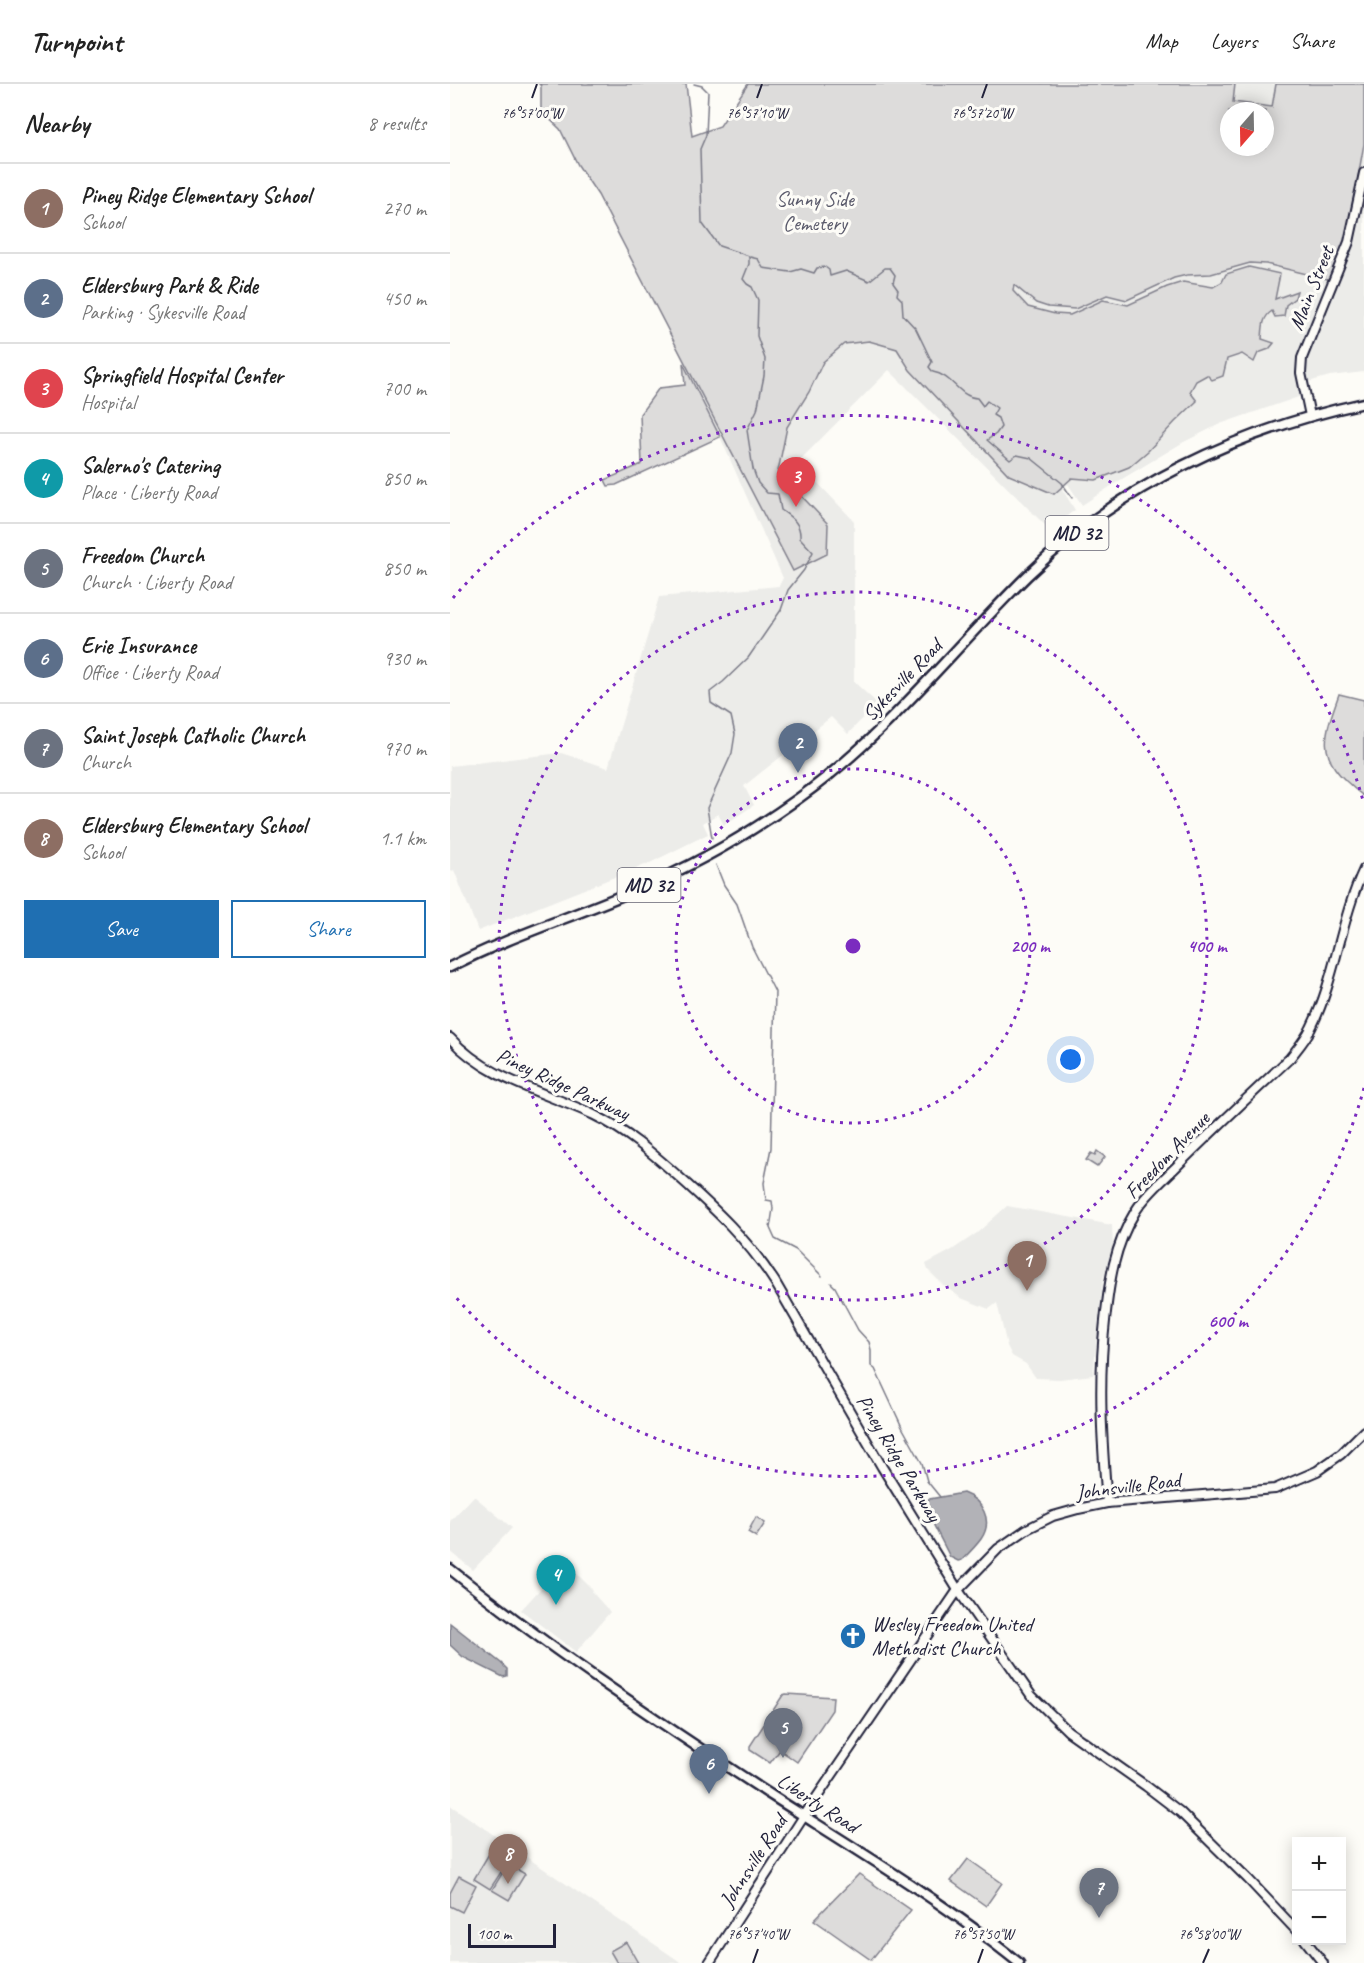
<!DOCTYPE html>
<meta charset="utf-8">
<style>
:root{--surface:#fff;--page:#f2f2f2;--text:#222;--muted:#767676;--line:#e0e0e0;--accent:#1f6fb2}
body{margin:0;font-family:Caveat,sans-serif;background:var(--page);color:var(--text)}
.controls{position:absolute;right:18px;bottom:18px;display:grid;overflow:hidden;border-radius:0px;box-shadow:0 3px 15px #0003}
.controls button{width:54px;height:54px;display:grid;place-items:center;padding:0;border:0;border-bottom:2px solid var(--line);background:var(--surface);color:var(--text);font:30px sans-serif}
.compass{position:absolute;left:770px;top:18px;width:54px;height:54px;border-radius:50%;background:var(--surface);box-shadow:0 3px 15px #0003;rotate:200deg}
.scale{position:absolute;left:18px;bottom:15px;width:88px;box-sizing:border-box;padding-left:6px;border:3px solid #22223b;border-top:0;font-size:16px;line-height:21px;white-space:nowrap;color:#22223b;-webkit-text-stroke:4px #fdfcf7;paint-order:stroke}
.you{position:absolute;left:621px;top:976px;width:21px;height:21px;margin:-15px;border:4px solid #fff;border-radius:50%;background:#1a73e8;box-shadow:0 0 0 9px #1a73e833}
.badge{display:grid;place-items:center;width:39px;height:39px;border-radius:50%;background:var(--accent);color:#fff;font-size:20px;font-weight:700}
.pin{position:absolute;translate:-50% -50px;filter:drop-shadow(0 2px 3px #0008)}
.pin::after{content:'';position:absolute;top:32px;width:21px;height:18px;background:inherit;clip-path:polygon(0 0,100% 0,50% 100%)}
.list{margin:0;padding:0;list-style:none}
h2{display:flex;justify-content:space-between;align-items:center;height:78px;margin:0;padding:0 24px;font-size:26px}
h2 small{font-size:20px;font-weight:400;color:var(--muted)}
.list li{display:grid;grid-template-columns:39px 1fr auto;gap:18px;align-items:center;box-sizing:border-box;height:90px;padding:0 24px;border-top:2px solid var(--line)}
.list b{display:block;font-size:22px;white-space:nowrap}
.list p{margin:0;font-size:20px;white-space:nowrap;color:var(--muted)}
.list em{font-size:20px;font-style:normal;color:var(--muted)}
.actions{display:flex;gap:12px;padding:18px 24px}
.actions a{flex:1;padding:14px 0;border:2px solid var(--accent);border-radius:0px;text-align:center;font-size:21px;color:var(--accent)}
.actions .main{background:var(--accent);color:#fff}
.map{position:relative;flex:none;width:914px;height:1879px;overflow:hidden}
header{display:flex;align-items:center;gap:36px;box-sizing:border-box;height:84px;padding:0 30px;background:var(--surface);border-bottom:2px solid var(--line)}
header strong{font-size:28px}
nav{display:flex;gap:33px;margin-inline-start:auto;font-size:21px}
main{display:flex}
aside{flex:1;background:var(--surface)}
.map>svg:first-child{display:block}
.built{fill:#ecece9;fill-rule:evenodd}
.green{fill:#dddcdb;stroke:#807f8b;stroke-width:1.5;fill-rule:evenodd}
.water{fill:#b2b2b7;stroke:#787885;stroke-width:1.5}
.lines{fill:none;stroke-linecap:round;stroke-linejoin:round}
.stream{stroke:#787885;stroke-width:1.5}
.secondary-casing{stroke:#22223b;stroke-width:12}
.primary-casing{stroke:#22223b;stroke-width:13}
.secondary{stroke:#fdfcf7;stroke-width:8}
.primary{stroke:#fdfcf7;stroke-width:8}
.ticks{fill:none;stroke:#22223b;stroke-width:2}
.ring{fill:none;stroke:#7b2cbf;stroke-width:3;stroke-dasharray:3 6}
.labels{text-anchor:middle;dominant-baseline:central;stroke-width:6;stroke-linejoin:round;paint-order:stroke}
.shield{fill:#fdfcf7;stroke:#646373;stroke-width:1.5}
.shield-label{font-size:20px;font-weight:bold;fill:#22223b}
.park-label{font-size:21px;fill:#5a5a6b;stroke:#fdfcf7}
.street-label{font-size:21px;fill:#22223b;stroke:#fdfcf7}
.poi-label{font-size:21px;fill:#22223b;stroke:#fdfcf7;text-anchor:start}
.ticks-label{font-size:15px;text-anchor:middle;fill:#22223b;stroke:#fdfcf7;stroke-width:6;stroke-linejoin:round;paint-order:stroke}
.centre{fill:#7b2cbf;stroke:#fdfcf7;stroke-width:3}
.ring-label{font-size:18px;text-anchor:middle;font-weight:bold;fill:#7b2cbf;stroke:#fdfcf7;stroke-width:6;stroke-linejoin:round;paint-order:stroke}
</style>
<header>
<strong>Turnpoint</strong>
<nav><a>Map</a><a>Layers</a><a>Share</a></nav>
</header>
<main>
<aside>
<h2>Nearby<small>8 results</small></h2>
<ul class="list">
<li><span class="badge" style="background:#8d6e63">1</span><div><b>Piney Ridge Elementary School</b><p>School</p></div><em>270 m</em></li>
<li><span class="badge" style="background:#5c6f8a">2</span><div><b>Eldersburg Park &amp; Ride</b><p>Parking · Sykesville Road</p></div><em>450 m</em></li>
<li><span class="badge" style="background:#e0444e">3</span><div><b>Springfield Hospital Center</b><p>Hospital</p></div><em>700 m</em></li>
<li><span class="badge" style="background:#0f9aa8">4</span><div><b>Salerno's Catering</b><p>Place · Liberty Road</p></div><em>850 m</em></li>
<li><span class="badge" style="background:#6b7280">5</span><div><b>Freedom Church</b><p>Church · Liberty Road</p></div><em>850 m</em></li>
<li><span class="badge" style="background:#5c6f8a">6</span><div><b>Erie Insurance</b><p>Office · Liberty Road</p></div><em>930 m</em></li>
<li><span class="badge" style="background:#6b7280">7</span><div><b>Saint Joseph Catholic Church</b><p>Church</p></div><em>970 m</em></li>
<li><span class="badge" style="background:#8d6e63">8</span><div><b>Eldersburg Elementary School</b><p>School</p></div><em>1.1 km</em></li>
</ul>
<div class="actions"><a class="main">Save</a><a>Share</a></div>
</aside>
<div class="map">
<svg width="914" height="1879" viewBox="0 0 914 1879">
<rect width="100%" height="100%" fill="#fdfcf7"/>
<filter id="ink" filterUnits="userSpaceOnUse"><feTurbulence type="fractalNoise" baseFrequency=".0167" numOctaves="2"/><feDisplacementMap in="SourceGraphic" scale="12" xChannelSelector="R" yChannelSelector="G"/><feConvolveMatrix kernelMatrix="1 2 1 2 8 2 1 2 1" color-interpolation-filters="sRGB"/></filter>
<g filter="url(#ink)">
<g class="built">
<path d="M504,0H914V288L880,292L858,298L860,309L770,340L732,359L672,395L632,421L618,400L612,405L625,426L599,445L439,286L348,378L404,437V598L427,619L398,650L381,633L294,702L304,721L274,741L268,730L253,739L258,750L200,779L28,847L4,786L0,788V682L111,669L158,684L209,513L329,502L333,494L270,353L167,142ZM779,27H815V63H779Z"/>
<path d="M557,1122L662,1141L663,1163L653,1195L643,1291L610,1295L586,1294L576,1280L562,1272L557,1262L547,1219L539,1225L511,1214L493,1201L478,1186L476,1180L502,1166L527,1149Z"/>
<path d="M24,1412L62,1444L23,1486L0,1467V1437Z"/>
<path d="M115,1478L143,1506L142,1508L160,1528L126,1568L71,1526Z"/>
<path d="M0,1721L232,1879H0Z"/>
</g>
<g class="green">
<path d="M89,0H236L242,52L270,42L298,0H785L783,18L822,23L826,0H914V60L899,143L891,170L881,193L877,195L816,180L800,179L761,190L737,191L724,194L677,216L657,211L625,225L598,223L586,219L564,201L563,207L578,223L605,230L620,231L653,216L678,221L717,203L733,198L763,203L772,198L776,190L799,183L830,190L825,215L847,207L845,214L836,221L834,232L825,233L822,227C812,234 813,243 812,255L824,259L819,265L808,269L804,278L792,270L777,275L773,292L762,296L757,291L746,297L740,308L747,317L725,338L698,367L679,383L646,396L622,394L604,410L559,391L460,286L447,265L419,257L394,260L373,278L359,308L337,343L328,387L378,440L377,470L343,487L148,111L128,81L110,45L91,27V2ZM779,27H815V63H779Z"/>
<path d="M233,279L270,353L166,401L158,402L155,396L192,380L190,330L209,304L235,301Z"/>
<path d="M889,610L914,616V712C907,708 902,702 896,697C865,668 877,645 889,610Z"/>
<path d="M647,1067L655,1073L647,1083L636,1076L641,1069L645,1071Z"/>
<path d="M306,1433L315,1439L306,1453L298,1448Z"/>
<path d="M336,1610L383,1613L382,1626L347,1678L330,1666L320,1679L300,1666V1662L333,1611Z"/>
<path d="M40,1768L57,1779L40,1805L24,1795Z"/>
<path d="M518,1775L552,1799L536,1822L501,1797Z"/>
<path d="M58,1780L75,1790L59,1816L42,1806Z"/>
<path d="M409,1790L461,1826L421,1876L364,1836Z"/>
<path d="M9,1792L26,1801L12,1828L0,1822V1809Z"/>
<path d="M176,1858L188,1879H167L160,1867Z"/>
</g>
<g class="water">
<path d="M513,1409C532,1416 544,1436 531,1455C526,1462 519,1469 512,1476L508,1477L500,1473L473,1420L474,1416Z"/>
<path d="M0,1539L51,1579L57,1585V1592L53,1593L13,1573L0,1561Z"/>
</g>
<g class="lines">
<g class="stream">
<path d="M244,0L252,2L258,8L256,51L250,65L252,139L269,162L299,172V180L293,195L297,200L302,203L308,216L307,252L315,275L314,292L307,326L297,346L303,385L308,399L317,409L328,410L331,426C342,434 351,439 350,454L363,468L354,486L338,506L331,526L298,574L273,598L260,608L261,619L281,632L285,650L282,669L257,724L262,754"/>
<path d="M300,173L308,175L313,184L340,188L351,185L364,189L367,184L375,183L379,186L380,192L396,187L419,197L435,184H440L445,191L443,199L448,206L447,211L452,216L453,231L466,245L482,278L479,283L483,288C502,291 510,314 527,314L533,322L537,317L547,324L543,331L548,334L551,343L546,350L537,356L560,376L567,371L581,374L612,399L622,414"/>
<path d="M266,781L274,801L287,820L302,863L325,908L321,1064L314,1099L316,1116L322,1117L323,1125L320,1144L325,1155L346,1166L372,1192"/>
<path d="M381,1199L385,1203L408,1246L419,1258L421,1266V1282L425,1285L452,1343L472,1379L477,1397L490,1413"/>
</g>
<g class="secondary-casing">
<g id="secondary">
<path d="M860,332L851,289L852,274L899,158L914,89"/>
<path d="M0,954C38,996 95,1008 144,1031C177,1047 202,1069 229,1093C266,1126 298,1156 325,1198L432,1383L508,1506L581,1611L618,1647L696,1702L730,1728L798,1795L846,1846"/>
<path d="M657,1419C652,1358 648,1299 655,1237C659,1199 664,1162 685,1128C695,1111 713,1096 728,1081C764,1045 802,1010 840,974C847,965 856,955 861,944C886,894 890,836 914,785"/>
<path d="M855,1856L873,1879"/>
<path d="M259,1879L354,1732L508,1506L548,1465L577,1445L603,1432L628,1425L657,1419L825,1405L867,1387L891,1370L914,1347"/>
</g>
</g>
<g class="primary-casing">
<g id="primary">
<path d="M0,883C62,851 129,831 192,803C248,780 300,749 349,714C436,652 502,566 577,492C669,402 788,346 914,319"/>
<path d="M0,1485C104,1568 213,1641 324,1713C407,1766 492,1817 569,1879"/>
</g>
</g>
<use href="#secondary" class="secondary"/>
<use href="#primary" class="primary"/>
</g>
</g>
<path class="ticks" d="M82,14L87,0M307,14L312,0M532,14L537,0M303,1879L308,1865M528,1879L533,1865M753,1879L759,1865"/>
<g class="ring">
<circle cx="403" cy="862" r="177"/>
<circle cx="403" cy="862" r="354"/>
<path d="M914 1004A530 530 0 0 1 3 1210M3 514A530 530 0 0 1 914 720"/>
</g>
<defs>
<g id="church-disc" transform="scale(1.35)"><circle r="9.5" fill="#1f6fb2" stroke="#fdfcf7"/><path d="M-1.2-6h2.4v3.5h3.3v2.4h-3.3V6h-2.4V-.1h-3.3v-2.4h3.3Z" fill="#fff"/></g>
</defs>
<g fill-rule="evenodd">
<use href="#church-disc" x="403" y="1552"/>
</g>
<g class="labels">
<g class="shield">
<rect x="595.5" y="432" width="63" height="34" rx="4.5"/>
<rect x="167.5" y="784" width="63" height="34" rx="4.5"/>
</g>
<g class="shield-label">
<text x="627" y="449">MD 32</text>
<text x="199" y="801">MD 32</text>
</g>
<g class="park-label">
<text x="365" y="115">Sunny Side<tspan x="365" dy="24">Cemetery</tspan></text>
</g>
<g class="street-label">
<text transform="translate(861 204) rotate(-68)">Main Street</text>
<text transform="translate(452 596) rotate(-46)">Sykesville Road</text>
<text transform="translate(113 1000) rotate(25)">Piney Ridge Parkway</text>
<text transform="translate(717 1071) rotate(-46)">Freedom Avenue</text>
<text transform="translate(449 1374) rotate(59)">Piney Ridge Parkway</text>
<text transform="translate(678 1402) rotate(-7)">Johnsville Road</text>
<text transform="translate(368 1719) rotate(33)">Liberty Road</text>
<text transform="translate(303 1777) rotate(-57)">Johnsville Road</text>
</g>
<g class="poi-label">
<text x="422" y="1540">Wesley Freedom United<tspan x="422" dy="24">Methodist Church</tspan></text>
</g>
</g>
<g class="ticks-label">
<text x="532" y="34">76°57'20"W</text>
<text x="82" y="34">76°57'00"W</text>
<text x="307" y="34">76°57'10"W</text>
<text x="308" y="1855">76°57'40"W</text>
<text x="533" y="1855">76°57'50"W</text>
<text x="759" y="1855">76°58'00"W</text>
</g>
<circle cx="403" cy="862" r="9" class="centre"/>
<g class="ring-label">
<text x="580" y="868">200 m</text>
<text x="757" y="868">400 m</text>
<text x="778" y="1243">600 m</text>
</g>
</svg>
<div class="controls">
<button>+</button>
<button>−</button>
</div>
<svg class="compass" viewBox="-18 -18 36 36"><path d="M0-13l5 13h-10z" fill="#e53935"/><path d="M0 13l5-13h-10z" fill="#767676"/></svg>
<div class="scale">100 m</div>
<div class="you"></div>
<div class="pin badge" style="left:577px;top:1207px;background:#8d6e63">1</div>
<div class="pin badge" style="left:348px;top:689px;background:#5c6f8a">2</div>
<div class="pin badge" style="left:346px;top:423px;background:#e0444e">3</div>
<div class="pin badge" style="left:106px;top:1521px;background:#0f9aa8">4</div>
<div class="pin badge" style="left:333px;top:1674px;background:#6b7280">5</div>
<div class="pin badge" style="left:259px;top:1710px;background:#5c6f8a">6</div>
<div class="pin badge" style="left:649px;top:1834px;background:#6b7280">7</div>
<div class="pin badge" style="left:58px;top:1800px;background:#8d6e63">8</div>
</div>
</main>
